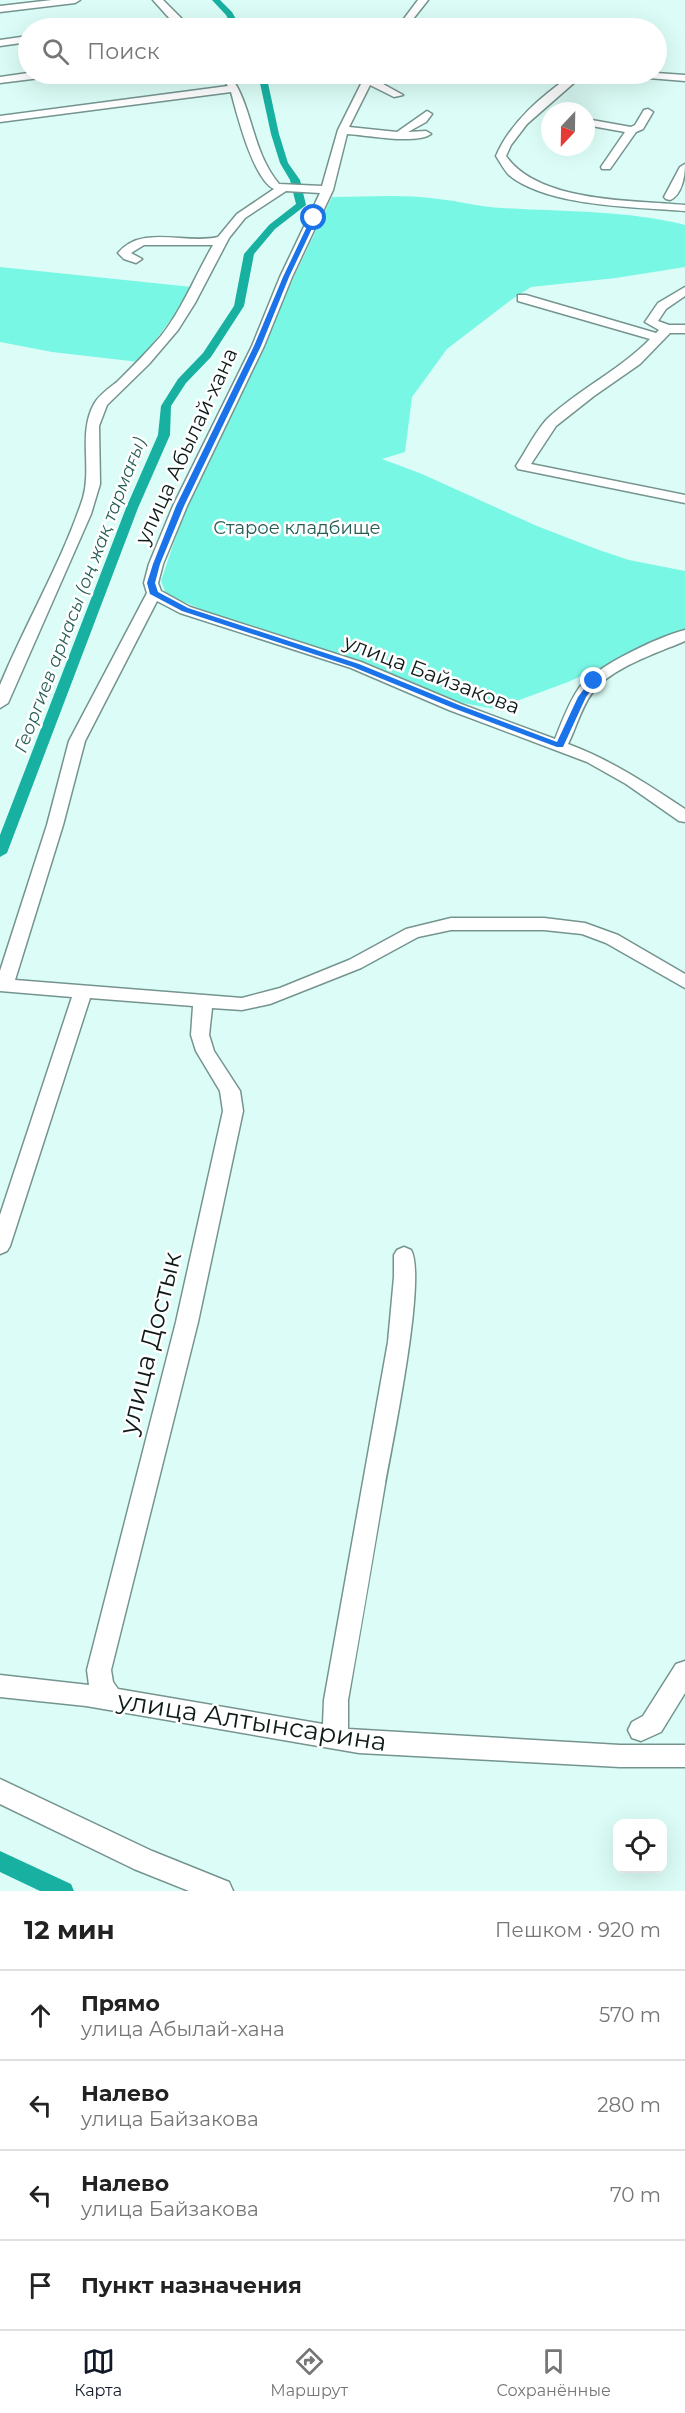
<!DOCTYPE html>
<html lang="ru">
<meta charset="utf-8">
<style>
:root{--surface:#fff;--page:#f6f6f6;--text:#222;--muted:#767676;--line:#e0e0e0;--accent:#111827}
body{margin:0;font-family:Montserrat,sans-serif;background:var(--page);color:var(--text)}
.controls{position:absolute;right:18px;bottom:18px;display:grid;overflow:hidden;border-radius:12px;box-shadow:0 6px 24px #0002}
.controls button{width:54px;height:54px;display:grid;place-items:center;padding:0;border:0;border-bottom:2px solid var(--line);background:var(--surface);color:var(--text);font:30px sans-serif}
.compass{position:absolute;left:541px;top:102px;width:54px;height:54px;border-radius:50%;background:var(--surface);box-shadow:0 6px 24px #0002;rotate:202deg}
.stop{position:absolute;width:18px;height:18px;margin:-14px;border:4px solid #1a73e8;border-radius:50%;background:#fff}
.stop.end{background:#1a73e8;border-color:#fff;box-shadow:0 2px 6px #0008}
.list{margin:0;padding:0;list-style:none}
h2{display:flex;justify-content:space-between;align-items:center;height:78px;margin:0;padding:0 24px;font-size:26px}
h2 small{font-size:20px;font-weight:400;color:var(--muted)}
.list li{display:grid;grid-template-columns:39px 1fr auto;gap:18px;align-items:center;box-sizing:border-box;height:90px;padding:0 24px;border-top:2px solid var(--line)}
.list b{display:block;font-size:22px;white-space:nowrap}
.list p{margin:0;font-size:20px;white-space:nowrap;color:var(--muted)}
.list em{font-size:20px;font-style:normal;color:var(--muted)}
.icon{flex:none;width:33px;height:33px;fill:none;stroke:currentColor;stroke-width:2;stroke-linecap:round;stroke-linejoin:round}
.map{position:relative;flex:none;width:685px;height:1891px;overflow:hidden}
.search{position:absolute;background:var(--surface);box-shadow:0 6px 24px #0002;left:18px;right:18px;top:18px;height:66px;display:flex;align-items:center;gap:15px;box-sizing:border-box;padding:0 21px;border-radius:33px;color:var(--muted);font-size:22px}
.sheet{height:438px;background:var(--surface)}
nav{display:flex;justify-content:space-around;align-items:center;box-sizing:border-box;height:84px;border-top:2px solid var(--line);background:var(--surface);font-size:16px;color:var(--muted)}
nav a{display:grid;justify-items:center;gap:3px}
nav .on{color:var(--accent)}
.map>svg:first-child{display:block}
.green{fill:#79f7e5}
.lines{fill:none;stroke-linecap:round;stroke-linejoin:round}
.canal{fill:#18b1a1;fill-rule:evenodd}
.minor-casing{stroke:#75948f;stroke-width:3}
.minor{fill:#fff;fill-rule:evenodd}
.route{fill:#1a73e8}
.labels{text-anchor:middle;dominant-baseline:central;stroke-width:5;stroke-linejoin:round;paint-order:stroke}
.far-park-label{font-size:18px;fill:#255c54;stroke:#fff}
.far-water-label{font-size:18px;font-style:italic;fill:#296058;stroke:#fff}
.street-label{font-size:21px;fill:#0e1b19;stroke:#fff}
.near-street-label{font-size:26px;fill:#0e1b19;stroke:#fff}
</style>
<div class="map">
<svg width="685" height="1891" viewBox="0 0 685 1891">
<rect width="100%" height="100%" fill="#dcfdf7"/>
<g class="green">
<path d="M332,197C367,197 403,194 438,199C459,201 480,207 502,208C563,212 625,210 685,225V267L616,278L531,287L511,300L447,349L412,397L405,452L382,459L422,474L537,526L599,550L629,560L685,571V630L568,682L495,709L452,701L368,666L226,620L166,594L161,581L189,497Z"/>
<path d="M0,267L192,287L178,310L139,362L52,352L0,342Z"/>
</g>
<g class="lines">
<g class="canal">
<path d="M212,0H220L232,12L241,28H233L226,15Z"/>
<path d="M258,74H266L279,134L288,163L300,180L306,205L275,229L254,254L244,306L211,357L186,383L171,406L170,435L138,508L7,853L0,857V835L126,508L158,435L161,406L178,379L203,353L234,306L244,254L269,225L296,204L290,180L280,163L271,134Z"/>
<path d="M0,1851L71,1884L74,1891H40L0,1872Z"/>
</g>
<g class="minor-casing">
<g id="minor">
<path d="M52,0H80L75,3L0,12V6Z"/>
<path d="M153,0H163L182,19L187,28H179L175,24L137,28H111L116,25L170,19Z"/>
<path d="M418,0H428L406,28H397Z"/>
<path d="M28,36V42L0,46V40Z"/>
<path d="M28,73L53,74L48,77L0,83V77Z"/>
<path d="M656,73L685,75V81L636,77L631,74Z"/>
<path d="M219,74H229C253,105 251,151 279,184L322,186L338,130L366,74H376L374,79L403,95L394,97L370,85L349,127L397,132L427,111L432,114L426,122L408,132L426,131L431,134C416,145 367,135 347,134L333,190L292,277L264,346L187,506L163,564L158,583L161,591L190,607L361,662L461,704L555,739C562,722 568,704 579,688C596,666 658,637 685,630V641C657,653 610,668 592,693C581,708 576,728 568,744C611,760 647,784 685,809V822L679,821L626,784L587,762L449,710L351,668L180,613L157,601L85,741L63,825L15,980L242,998L280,988L349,960L406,929L451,918H544L585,923L618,935L685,974V988L606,943L582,934L544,930H451L418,937L361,968L270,1004L242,1010L212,1008L209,1035L214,1051L240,1091L243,1111L198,1322L111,1670L113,1682L118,1689L323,1724L324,1700L388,1342L394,1277V1255L397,1250L404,1247L411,1250C427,1277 392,1444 385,1484C373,1556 361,1628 348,1700V1729L620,1745H685V1767H620L359,1753L86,1706L0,1697V1675L89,1685L87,1670L176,1322L223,1111L220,1091L196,1051L191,1035L193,1006L90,998L10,1246L7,1251L0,1254V1215L72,997L0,991V971L47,825L69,741L147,593L144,583L149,564L173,506L252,346L280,277L320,193L286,191L245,218L229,238L195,303L178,330L149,364L107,405L99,426L100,484L91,514L8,703L0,708V685C26,622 62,562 83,498C92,467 78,433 94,404C99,395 109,388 117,382C132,367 147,352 161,336C183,308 195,276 213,245H144L131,253L142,259L136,263L124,259L118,253C142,224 186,245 218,237L237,214L274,189C253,179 237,114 231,92L0,122V116L228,86Z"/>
<path d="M573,74H584L527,124L511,145L506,156C539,203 633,200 685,205V211C636,207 548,207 509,175C504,170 500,162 496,156C511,121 543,95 573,74Z"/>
<path d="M648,109L653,112L643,129L636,132L610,169H602L601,167L625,132L586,125V119L631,127L635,125L644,110Z"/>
<path d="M685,164C685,176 682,195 670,200L666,199L664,197L680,167Z"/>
<path d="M685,287V296L666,309L658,321L669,325H685V333H670L640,364L594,396L556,426L531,464L685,495V503L518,469L516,466C526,451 535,432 547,419C579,389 620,370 650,339L518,301V295H526L656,333L659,330L645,322L658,303Z"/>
<path d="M685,1661V1693L661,1732L641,1741L632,1738L628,1730L632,1722L643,1716L676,1664Z"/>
<path d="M0,1779L152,1851L229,1882L233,1891H189L134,1869L0,1804Z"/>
</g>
</g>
<use href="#minor" class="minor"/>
</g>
<path class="route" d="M314,216L317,218L289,277L261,346L184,506L160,564L155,583L158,592L188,608L359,664L459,705L557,742L578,697L591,680H597L598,681L586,697L563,747H557L453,708L353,667L182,611L150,594L147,583L153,564L176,506L254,346L283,277L311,218Z"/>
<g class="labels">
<g class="far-park-label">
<text x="297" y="528">Старое кладбище</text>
</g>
<g class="far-water-label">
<text transform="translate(80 595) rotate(-69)">Георгиев арнасы (оң жақ тармағы)</text>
</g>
<g class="street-label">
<text transform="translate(186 446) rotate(-65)">улица Абылай-хана</text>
<text transform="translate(432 674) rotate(21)">улица Байзакова</text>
</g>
<g class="near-street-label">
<text transform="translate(150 1343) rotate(-76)">улица Достык</text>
<text transform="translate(252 1721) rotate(9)">улица Алтынсарина</text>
</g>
</g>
</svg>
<div class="controls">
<button><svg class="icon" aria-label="locate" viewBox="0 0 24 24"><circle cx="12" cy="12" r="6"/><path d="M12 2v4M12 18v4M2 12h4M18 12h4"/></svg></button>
</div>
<svg class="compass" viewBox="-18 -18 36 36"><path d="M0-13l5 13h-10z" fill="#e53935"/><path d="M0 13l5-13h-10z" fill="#767676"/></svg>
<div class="stop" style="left:314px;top:218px"></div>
<div class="stop end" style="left:594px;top:681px"></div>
<div class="search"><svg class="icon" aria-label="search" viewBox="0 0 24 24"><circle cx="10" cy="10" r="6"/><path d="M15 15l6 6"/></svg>Поиск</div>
</div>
<section class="sheet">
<h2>12 мин<small>Пешком · 920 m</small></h2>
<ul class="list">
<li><svg class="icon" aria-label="ahead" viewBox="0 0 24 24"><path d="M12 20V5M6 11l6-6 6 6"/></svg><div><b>Прямо</b><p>улица Абылай-хана</p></div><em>570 m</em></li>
<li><svg class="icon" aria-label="left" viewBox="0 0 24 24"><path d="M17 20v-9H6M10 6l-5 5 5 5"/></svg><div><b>Налево</b><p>улица Байзакова</p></div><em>280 m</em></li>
<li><svg class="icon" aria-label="left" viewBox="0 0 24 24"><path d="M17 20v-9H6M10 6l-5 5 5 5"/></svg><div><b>Налево</b><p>улица Байзакова</p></div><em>70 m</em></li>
<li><svg class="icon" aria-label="arrive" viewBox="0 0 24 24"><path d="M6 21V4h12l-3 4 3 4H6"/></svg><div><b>Пункт назначения</b></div></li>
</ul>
</section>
<nav>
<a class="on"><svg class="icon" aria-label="map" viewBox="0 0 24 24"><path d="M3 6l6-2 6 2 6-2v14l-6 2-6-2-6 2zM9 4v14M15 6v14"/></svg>Карта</a>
<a><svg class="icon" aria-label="directions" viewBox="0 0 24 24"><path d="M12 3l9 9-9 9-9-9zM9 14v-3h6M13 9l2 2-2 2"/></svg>Маршрут</a>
<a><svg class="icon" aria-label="saved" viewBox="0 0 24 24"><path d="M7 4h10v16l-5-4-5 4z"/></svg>Сохранённые</a>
</nav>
